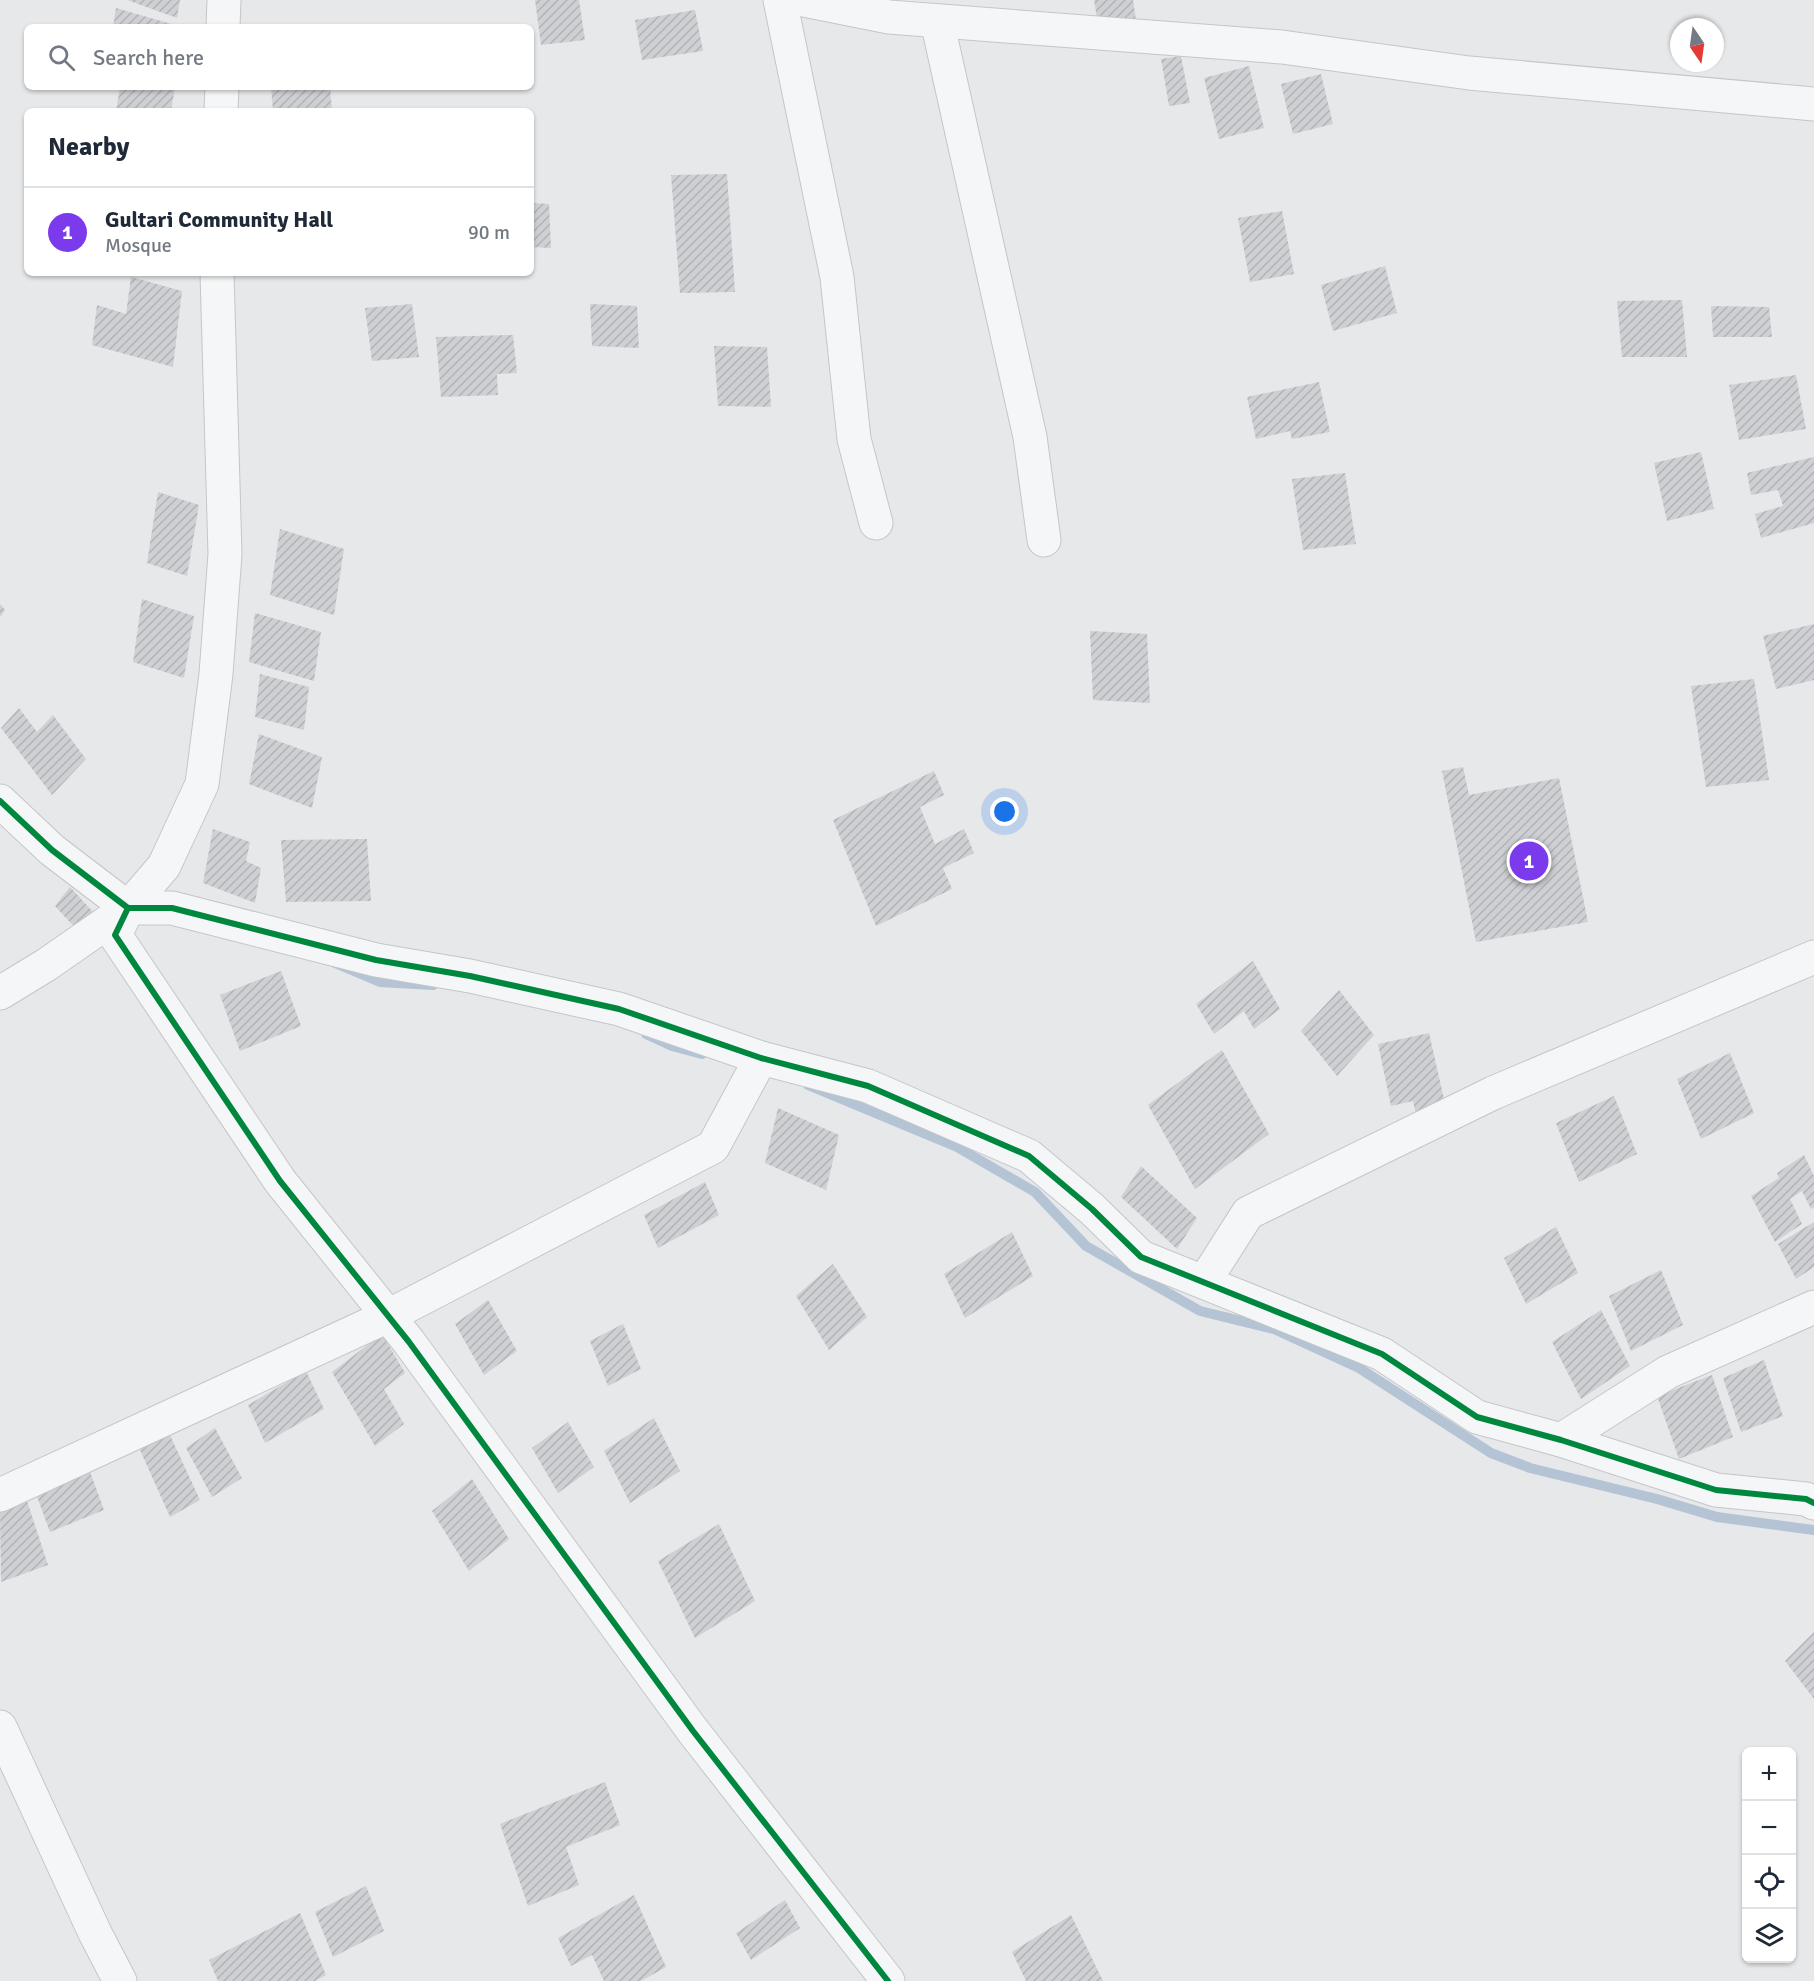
<!DOCTYPE html>
<meta charset="utf-8">
<style>
:root{--surface:#fff;--page:#f2f2f3;--text:#1f2937;--muted:#747a83;--line:#e0e1e3;--accent:#7c3aed}
body{margin:0;font-family:Signika,sans-serif;background:var(--page);color:var(--text)}
.controls{position:absolute;right:18px;bottom:18px;display:grid;overflow:hidden;border-radius:9px;box-shadow:0 2px 4px #0004}
.controls button{width:54px;height:54px;display:grid;place-items:center;padding:0;border:0;border-bottom:2px solid var(--line);background:var(--surface);color:var(--text);font:30px sans-serif}
.compass{position:absolute;left:1670px;top:18px;width:54px;height:54px;border-radius:50%;background:var(--surface);box-shadow:0 2px 4px #0004;rotate:167deg}
.you{position:absolute;left:1005px;top:812px;width:21px;height:21px;margin:-15px;border:4px solid #fff;border-radius:50%;background:#1a73e8;box-shadow:0 0 0 9px #1a73e833}
.badge{display:grid;place-items:center;width:39px;height:39px;border-radius:50%;background:var(--accent);color:#fff;font-size:20px;font-weight:700}
.pin{position:absolute;translate:-50% -50%;border:3px solid #fff;box-shadow:0 2px 6px #0006}
.list{margin:0;padding:0;list-style:none}
h2{display:flex;justify-content:space-between;align-items:center;height:78px;margin:0;padding:0 24px;font-size:26px}
h2 small{font-size:20px;font-weight:400;color:var(--muted)}
.list li{display:grid;grid-template-columns:39px 1fr auto;gap:18px;align-items:center;box-sizing:border-box;height:90px;padding:0 24px;border-top:2px solid var(--line)}
.list b{display:block;font-size:22px;white-space:nowrap}
.list p{margin:0;font-size:20px;white-space:nowrap;color:var(--muted)}
.list em{font-size:20px;font-style:normal;color:var(--muted)}
.icon{flex:none;width:33px;height:33px;fill:none;stroke:currentColor;stroke-width:2;stroke-linecap:round;stroke-linejoin:round}
.map{position:relative;flex:none;width:1814px;height:1981px;overflow:hidden}
.search{position:absolute;background:var(--surface);box-shadow:0 2px 4px #0004;left:24px;top:24px;width:510px;height:66px;display:flex;align-items:center;gap:15px;box-sizing:border-box;padding:0 21px;border-radius:9px;color:var(--muted);font-size:22px}
.panel{position:absolute;background:var(--surface);box-shadow:0 2px 4px #0004;left:24px;top:108px;width:510px;height:168px;border-radius:9px}
.map>svg:first-child{display:block}
.lines{fill:none;stroke-linecap:round;stroke-linejoin:round}
.stream{stroke:#b4c4d5;stroke-width:10}
.building{fill:url(#building-hatch)}
.minor-casing{stroke:#c4c6c8;stroke-width:35}
.tertiary-casing{stroke:#c4c6c8;stroke-width:35}
.minor{stroke:#f5f6f7;stroke-width:33}
.tertiary{stroke:#f5f6f7;stroke-width:33}
.cycleway-casing{stroke:#f4f6f9;stroke-width:10}
.cycleway{stroke:#00873e;stroke-width:6}
</style>
<div class="map">
<svg width="1814" height="1981" viewBox="0 0 1814 1981">
<defs>
<pattern id="building-hatch" width="6" height="6" patternUnits="userSpaceOnUse" patternTransform="scale(1.5)"><rect width="6" height="6" fill="#ced0d3"/><path d="M-1 1l2-2M0 6l6-6M5 7l2-2" fill="none" stroke="#b1b3b6"/></pattern>
</defs>
<rect width="100%" height="100%" fill="#e6e8ea"/>
<g class="lines">
<g class="stream">
<path d="M335,963L380,982L433,985"/>
<path d="M646,1034L672,1046L702,1054"/>
<path d="M808,1085L957,1147L1035,1192L1086,1246L1200,1311L1274,1329L1359,1368L1491,1453L1530,1468L1657,1499L1717,1517L1814,1530"/>
</g>
</g>
<g class="building">
<path d="M127,0H180L177,18Z"/>
<path d="M535,0H579L585,40L541,45Z"/>
<path d="M1094,0H1133L1136,20L1098,24Z"/>
<path d="M116,8L175,25V27H113Z"/>
<path d="M695,10L703,51L642,60L635,20Z"/>
<path d="M1181,56L1190,103L1169,106L1161,59Z"/>
<path d="M1249,66L1264,128L1219,139L1204,78Z"/>
<path d="M1321,74L1333,124L1293,134L1281,84Z"/>
<path d="M120,87H175L171,111H116Z"/>
<path d="M271,87H330L332,111H273Z"/>
<path d="M727,174L735,292L680,293L671,175Z"/>
<path d="M531,203L549,204L551,248L531,247Z"/>
<path d="M1282,211L1294,274L1250,282L1238,218Z"/>
<path d="M1385,266L1397,313L1333,331L1321,285Z"/>
<path d="M131,277L182,291L173,367L92,345L97,305L126,314Z"/>
<path d="M1682,300L1687,357H1622L1617,301Z"/>
<path d="M412,304L419,357L372,361L365,308Z"/>
<path d="M590,304L637,306L639,348L592,346Z"/>
<path d="M1711,306L1769,307L1772,337H1713Z"/>
<path d="M513,335L517,373L497,374L498,395L441,397L436,337Z"/>
<path d="M714,346L767,347L771,407L718,406Z"/>
<path d="M1796,375L1806,429L1739,440L1729,385Z"/>
<path d="M1319,382L1330,432L1292,439L1290,431L1256,439L1247,397Z"/>
<path d="M1701,452L1714,509L1667,521L1654,463Z"/>
<path d="M1814,457V523L1761,538L1755,514L1783,506L1778,490L1751,495L1747,473Z"/>
<path d="M1345,473L1356,544L1303,550L1292,479Z"/>
<path d="M158,492L199,505L187,576L147,563Z"/>
<path d="M280,529L344,549L334,615L270,595Z"/>
<path d="M142,599L194,616L184,678L133,662Z"/>
<path d="M0,604L5,610L0,617Z"/>
<path d="M255,613L321,632L314,681L249,662Z"/>
<path d="M1814,624V680L1776,689L1763,636Z"/>
<path d="M1090,631L1147,634L1150,703L1093,700Z"/>
<path d="M260,674L309,687L304,730L255,717Z"/>
<path d="M1754,679L1769,780L1706,787L1691,686Z"/>
<path d="M19,708L37,732L53,715L86,759L52,795L1,728Z"/>
<path d="M259,734L322,757L312,808L249,784Z"/>
<path d="M1463,767L1469,795L1559,778L1588,922L1476,942L1442,771Z"/>
<path d="M934,771L944,795L920,807L935,844L964,829L974,853L943,868L952,889L876,926L833,820Z"/>
<path d="M213,829L250,842L246,861L261,868L255,903L203,883Z"/>
<path d="M367,839L371,901L286,902L281,840Z"/>
<path d="M70,887L94,913L79,932L55,906Z"/>
<path d="M1253,961L1280,1009L1254,1029L1244,1011L1214,1034L1196,1004Z"/>
<path d="M281,971L301,1026L240,1051L220,995Z"/>
<path d="M1339,990L1374,1035L1337,1076L1301,1031Z"/>
<path d="M1429,1033L1446,1108L1416,1115L1413,1101L1391,1106L1378,1044Z"/>
<path d="M1222,1050L1269,1134L1195,1189L1148,1105Z"/>
<path d="M1730,1053L1754,1113L1701,1139L1677,1079Z"/>
<path d="M1614,1096L1637,1154L1579,1182L1556,1123Z"/>
<path d="M778,1108L839,1135L826,1190L765,1163Z"/>
<path d="M1804,1155L1814,1176V1207L1811,1209L1802,1191L1790,1199L1802,1224L1775,1242L1751,1196L1779,1178L1777,1173Z"/>
<path d="M1141,1166L1197,1218L1177,1249L1121,1197Z"/>
<path d="M705,1182L719,1215L658,1248L644,1215Z"/>
<path d="M1814,1222V1267L1796,1279L1778,1244Z"/>
<path d="M1556,1227L1578,1273L1526,1304L1504,1258Z"/>
<path d="M1012,1232L1033,1276L965,1318L944,1274Z"/>
<path d="M833,1264L867,1317L829,1350L796,1296Z"/>
<path d="M1661,1270L1683,1325L1631,1351L1609,1296Z"/>
<path d="M488,1300L517,1351L484,1375L455,1324Z"/>
<path d="M1601,1310L1630,1366L1581,1399L1552,1342Z"/>
<path d="M623,1324L641,1369L608,1386L590,1341Z"/>
<path d="M382,1334L405,1373L384,1389L404,1424L375,1446L332,1372Z"/>
<path d="M1764,1360L1783,1416L1741,1432L1723,1378Z"/>
<path d="M306,1371L324,1409L265,1443L248,1405Z"/>
<path d="M1712,1375L1733,1437L1679,1459L1657,1396Z"/>
<path d="M654,1418L680,1471L630,1503L604,1451Z"/>
<path d="M568,1422L594,1467L558,1493L532,1448Z"/>
<path d="M215,1428L242,1478L212,1497L186,1448Z"/>
<path d="M169,1433L200,1500L170,1517L140,1450Z"/>
<path d="M89,1469L104,1510L50,1532L35,1491Z"/>
<path d="M472,1479L509,1539L469,1571L432,1511Z"/>
<path d="M27,1501L48,1565L1,1582L0,1510Z"/>
<path d="M719,1524L755,1601L695,1638L658,1561Z"/>
<path d="M1814,1632V1699L1785,1661Z"/>
<path d="M605,1782L620,1825L566,1847L579,1885L528,1906L500,1824Z"/>
<path d="M366,1886L384,1931L333,1957L315,1912Z"/>
<path d="M634,1895L666,1967L641,1981H604L592,1955L571,1966L558,1938Z"/>
<path d="M785,1900L800,1928L751,1960L736,1933Z"/>
<path d="M300,1913L326,1975L315,1981H218L209,1960Z"/>
<path d="M1071,1915L1103,1981H1026L1012,1952Z"/>
</g>
<g class="lines">
<g class="minor-casing">
<g id="minor">
<path d="M780,0L837,277L854,439L876,523"/>
<path d="M804,0L889,17L1282,47L1469,73L1814,104"/>
<path d="M937,21L1030,437L1044,540"/>
<path d="M223,27L224,0"/>
<path d="M221,111L222,87"/>
<path d="M128,908H172L376,960L470,976L619,1009L761,1058L868,1086L1029,1156L1092,1209L1141,1257L1382,1354L1477,1417L1561,1440L1716,1490L1806,1499L1814,1503"/>
<path d="M0,993L46,965L128,908L164,866L202,784L216,674L225,554L217,273"/>
<path d="M1204,1282L1248,1213L1493,1093L1814,957"/>
<path d="M1561,1440L1668,1372L1814,1307"/>
<path d="M0,1495L388,1316L713,1147L761,1058"/>
<path d="M0,1727L95,1933L120,1981"/>
</g>
</g>
<g class="tertiary-casing">
<path id="tertiary" d="M0,801L52,850L128,908L115,935L280,1181L409,1342L693,1731L888,1981"/>
</g>
<use href="#minor" class="minor"/>
<use href="#tertiary" class="tertiary"/>
<g class="cycleway-casing">
<g id="cycleway">
<path d="M0,801L52,850L128,908L115,935L280,1181L409,1342L693,1731L888,1981"/>
<path d="M128,908H172L376,960L470,976L619,1009L761,1058L868,1086L1029,1156L1092,1209L1141,1257L1382,1354L1477,1417L1561,1440L1716,1490L1806,1499L1814,1503"/>
</g>
</g>
<use href="#cycleway" class="cycleway"/>
</g>
</svg>
<div class="controls">
<button>+</button>
<button>−</button>
<button><svg class="icon" aria-label="locate" viewBox="0 0 24 24"><circle cx="12" cy="12" r="6"/><path d="M12 2v4M12 18v4M2 12h4M18 12h4"/></svg></button>
<button><svg class="icon" aria-label="layers" viewBox="0 0 24 24"><path d="M12 4l9 5-9 5-9-5zM3 14l9 5 9-5"/></svg></button>
</div>
<svg class="compass" viewBox="-18 -18 36 36"><path d="M0-13l5 13h-10z" fill="#e53935"/><path d="M0 13l5-13h-10z" fill="#747a83"/></svg>
<div class="you"></div>
<div class="pin badge" style="left:1529px;top:861px">1</div>
<div class="search"><svg class="icon" aria-label="search" viewBox="0 0 24 24"><circle cx="10" cy="10" r="6"/><path d="M15 15l6 6"/></svg>Search here</div>
<section class="panel">
<h2>Nearby<small></small></h2>
<ul class="list">
<li><span class="badge">1</span><div><b>Gultari Community Hall</b><p>Mosque</p></div><em>90 m</em></li>
</ul>
</section>
</div>
